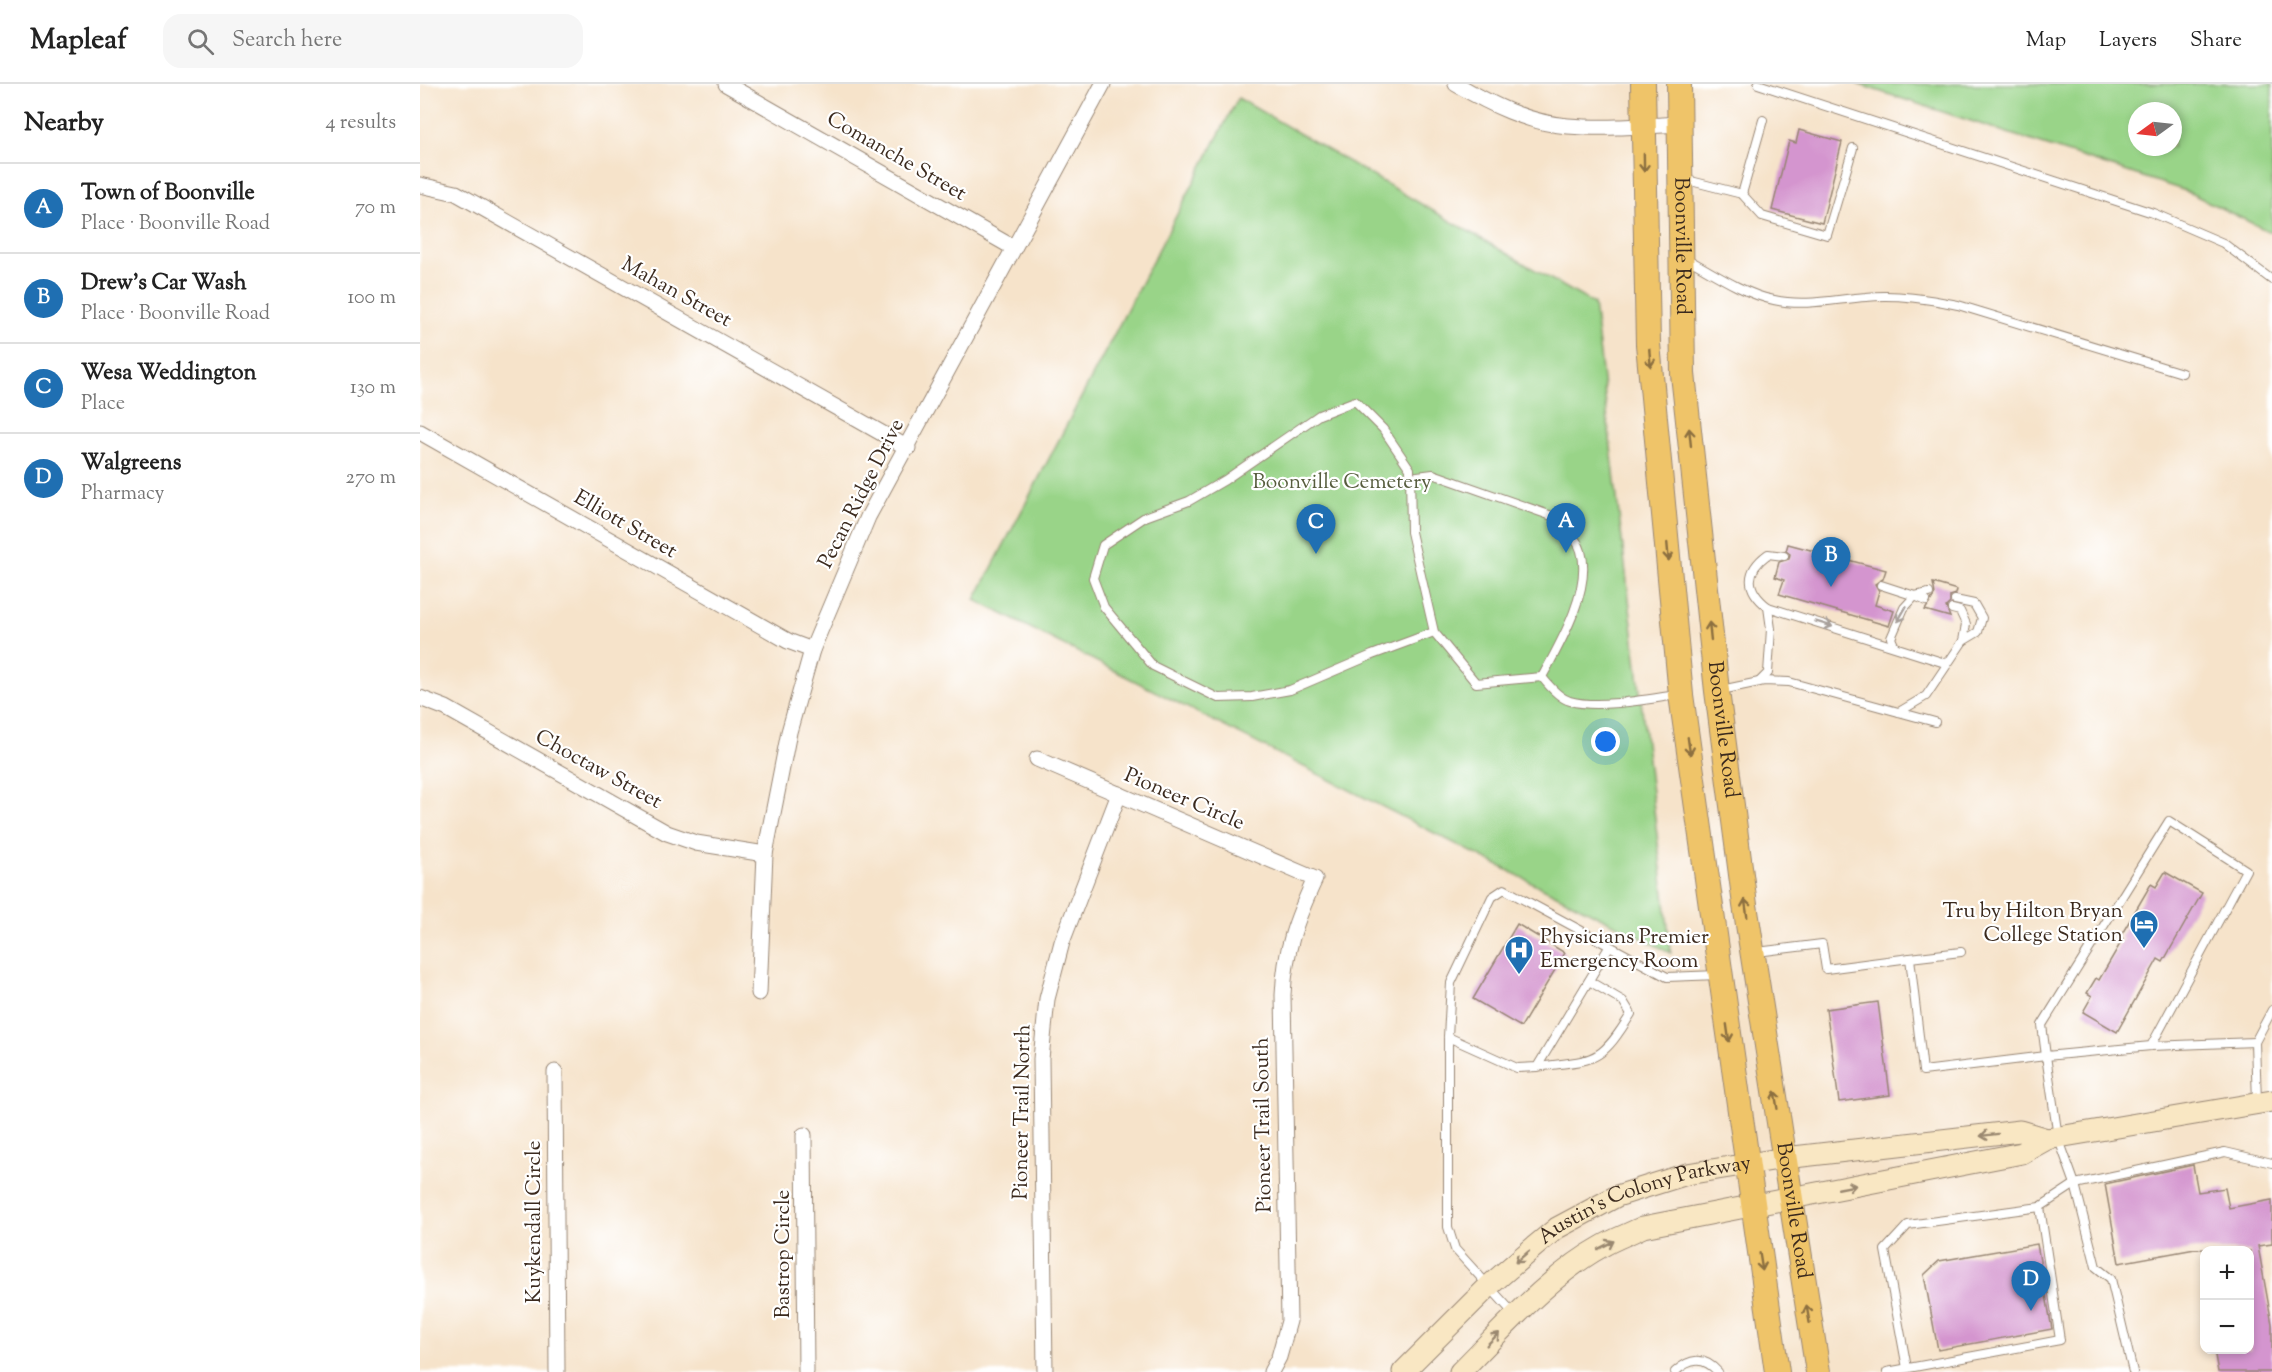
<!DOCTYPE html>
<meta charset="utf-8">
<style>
:root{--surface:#fff;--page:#f6f6f6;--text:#222;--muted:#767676;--line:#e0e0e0;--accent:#1f6fb2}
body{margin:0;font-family:"Sorts Mill Goudy",serif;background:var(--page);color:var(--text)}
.controls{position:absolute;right:18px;bottom:18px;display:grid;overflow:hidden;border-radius:12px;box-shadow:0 3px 9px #0003}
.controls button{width:54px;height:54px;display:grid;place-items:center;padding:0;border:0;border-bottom:2px solid var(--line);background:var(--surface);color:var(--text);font:30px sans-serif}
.compass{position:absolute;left:1708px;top:18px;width:54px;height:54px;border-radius:50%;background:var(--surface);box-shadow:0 3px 9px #0003;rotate:255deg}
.you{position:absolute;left:1186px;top:658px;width:21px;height:21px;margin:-15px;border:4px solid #fff;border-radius:50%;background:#1a73e8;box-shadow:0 0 0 9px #1a73e833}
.badge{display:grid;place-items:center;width:39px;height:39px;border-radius:50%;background:var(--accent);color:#fff;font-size:20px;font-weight:700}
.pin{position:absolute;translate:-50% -50px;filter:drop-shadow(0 2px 3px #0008)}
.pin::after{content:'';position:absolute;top:32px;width:21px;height:18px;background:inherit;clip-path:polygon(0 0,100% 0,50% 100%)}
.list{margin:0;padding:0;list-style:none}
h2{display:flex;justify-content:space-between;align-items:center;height:78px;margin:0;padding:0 24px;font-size:26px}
h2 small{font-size:20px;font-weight:400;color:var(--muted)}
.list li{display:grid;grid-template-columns:39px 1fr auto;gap:18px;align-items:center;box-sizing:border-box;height:90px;padding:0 24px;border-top:2px solid var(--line)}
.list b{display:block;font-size:22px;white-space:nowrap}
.list p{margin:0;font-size:20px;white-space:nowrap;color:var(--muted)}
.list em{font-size:20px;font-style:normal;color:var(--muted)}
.icon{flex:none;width:33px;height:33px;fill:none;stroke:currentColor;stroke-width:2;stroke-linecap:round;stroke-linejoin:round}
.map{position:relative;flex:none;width:1852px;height:1288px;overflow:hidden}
header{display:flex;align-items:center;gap:36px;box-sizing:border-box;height:84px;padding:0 30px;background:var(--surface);border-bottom:2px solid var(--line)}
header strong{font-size:28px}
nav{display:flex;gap:33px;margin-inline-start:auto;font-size:21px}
.search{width:420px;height:54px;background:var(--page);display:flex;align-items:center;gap:15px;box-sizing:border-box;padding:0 21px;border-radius:18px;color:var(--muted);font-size:22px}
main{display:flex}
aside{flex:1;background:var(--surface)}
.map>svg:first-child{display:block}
.green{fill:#99d488;stroke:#6a7f53;stroke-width:1.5;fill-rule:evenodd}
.building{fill:#d495cf}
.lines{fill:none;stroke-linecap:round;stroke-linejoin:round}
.lane-casing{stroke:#988674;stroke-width:10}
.street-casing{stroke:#988674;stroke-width:17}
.secondary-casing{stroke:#988674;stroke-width:23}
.primary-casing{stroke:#988674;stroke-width:26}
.lane{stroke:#fff;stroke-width:8}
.street{stroke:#fff;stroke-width:15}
.secondary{stroke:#f9e7c3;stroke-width:21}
.primary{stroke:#efc469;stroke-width:24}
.oneway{stroke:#8c6f40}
.oneway2{stroke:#a79f9a}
.oneway3{stroke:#9a8870}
.labels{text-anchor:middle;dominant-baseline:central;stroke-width:4.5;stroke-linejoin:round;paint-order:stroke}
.street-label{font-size:21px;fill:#3b2a1e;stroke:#fff}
.park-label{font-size:21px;fill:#575d3e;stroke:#fff}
.poi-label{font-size:21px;fill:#3b2a1e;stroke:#fff;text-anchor:end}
</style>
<header>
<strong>Mapleaf</strong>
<div class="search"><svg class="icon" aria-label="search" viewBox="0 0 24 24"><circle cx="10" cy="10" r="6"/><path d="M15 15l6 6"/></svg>Search here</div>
<nav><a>Map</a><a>Layers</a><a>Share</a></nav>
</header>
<main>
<aside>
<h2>Nearby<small>4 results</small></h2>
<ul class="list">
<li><span class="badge">A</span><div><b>Town of Boonville</b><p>Place · Boonville Road</p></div><em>70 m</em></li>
<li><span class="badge">B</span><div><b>Drew's Car Wash</b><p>Place · Boonville Road</p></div><em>100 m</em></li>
<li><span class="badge">C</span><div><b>Wesa Weddington</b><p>Place</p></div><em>130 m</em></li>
<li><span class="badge">D</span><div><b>Walgreens</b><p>Pharmacy</p></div><em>270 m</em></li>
</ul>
</aside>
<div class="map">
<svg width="1852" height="1288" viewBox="0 0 1852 1288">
<rect width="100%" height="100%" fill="#fff"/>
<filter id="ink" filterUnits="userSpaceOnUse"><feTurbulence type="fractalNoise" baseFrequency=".0167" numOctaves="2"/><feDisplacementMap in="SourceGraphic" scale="12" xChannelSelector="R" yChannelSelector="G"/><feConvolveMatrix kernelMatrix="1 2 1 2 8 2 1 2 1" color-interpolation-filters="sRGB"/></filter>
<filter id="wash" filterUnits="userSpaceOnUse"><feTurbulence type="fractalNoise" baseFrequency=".008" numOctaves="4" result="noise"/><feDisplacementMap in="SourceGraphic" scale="24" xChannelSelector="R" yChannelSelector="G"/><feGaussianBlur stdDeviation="1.35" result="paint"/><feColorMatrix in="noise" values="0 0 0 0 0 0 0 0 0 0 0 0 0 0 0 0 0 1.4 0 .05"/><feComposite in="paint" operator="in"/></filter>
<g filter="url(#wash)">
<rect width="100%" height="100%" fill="#f6e3ca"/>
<g class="green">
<path d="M1437,0H1852V149L1766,107ZM1717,27H1753V63H1717Z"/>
<path d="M818,14L1174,220L1251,869L555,516Z"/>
</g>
<g id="blocks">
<g class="building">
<path d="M1379,46L1422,58L1402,139L1352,126L1369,57L1376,59Z"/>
<path d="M1368,460L1466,486L1463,495L1455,500L1459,507L1455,521L1474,527L1469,542L1359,510L1364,496L1355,493L1359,478L1369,475L1370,470L1366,467Z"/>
<path d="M1513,499L1537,506L1536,510L1530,512V519L1526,523L1530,533L1505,526L1515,510Z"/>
<path d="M1745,788L1782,809L1743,878L1738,875L1697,948L1663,928L1672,912L1667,909L1676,894L1679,896L1703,855L1700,853L1731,800L1736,803Z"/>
<path d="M1097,840L1145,869L1101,943L1053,915Z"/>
<path d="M1458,918L1470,1011L1419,1018L1406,925Z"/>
<path d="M1773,1081L1778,1108L1805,1104L1809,1124L1852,1116V1160L1838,1162L1852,1240V1288H1798L1794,1266H1830V1167L1775,1165L1699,1179L1685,1100Z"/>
<path d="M1617,1160L1632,1245L1518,1266L1504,1191L1519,1177Z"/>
</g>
</g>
</g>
<g filter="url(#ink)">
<use href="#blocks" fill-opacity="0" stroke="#988674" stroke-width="1.5"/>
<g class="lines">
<g class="lane-casing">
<g id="lane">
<path d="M1338,0L1733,129L1803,159L1852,196"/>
<path d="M1263,95L1322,110L1343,36"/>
<path d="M1322,110L1342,132L1407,151L1433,64"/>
<path d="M1266,174C1291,188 1326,211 1354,216C1385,223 1416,215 1446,213C1477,210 1508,215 1538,221L1762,289"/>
<path d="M990,393L1013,390L1132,432C1142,441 1157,453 1161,467C1172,505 1140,560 1122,593"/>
<path d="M1364,472L1348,470C1325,487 1325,505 1348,523L1525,579"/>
<path d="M1461,501L1495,512L1509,509"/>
<path d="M1535,516L1554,520L1562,534L1558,548L1543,557"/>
<path d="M1014,548L952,571L870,606L832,613L798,614L733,582L684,523L673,494L683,461L725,433L769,417L805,396L899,331L935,317L963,345L990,385L991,448L1014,548L1056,599L1122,593"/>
<path d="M1474,561L1471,554L1484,524L1495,512L1506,517"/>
<path d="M1122,593C1129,602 1139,614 1150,617C1178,625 1228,615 1257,611"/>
<path d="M1339,598L1348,589L1351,545L1348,523"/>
<path d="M1301,606L1344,597L1369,598L1515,638"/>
<path d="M1479,628L1506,612L1543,557L1546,540L1540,527L1532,525"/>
<path d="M1337,868L1402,860L1406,885L1490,874L1503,987L1626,972L1638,1053L1655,1100L1676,1183L1691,1195L1713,1288"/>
<path d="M1490,874L1541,868"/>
<path d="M1028,953L1097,984L1117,983L1189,863"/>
<path d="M1731,962L1826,786L1749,737L1622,941L1626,972L1731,962L1835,958"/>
<path d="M1117,983C1174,975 1179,982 1211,930L1203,917L1169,897"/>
<path d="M1837,1018L1835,958L1852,926"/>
<path d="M1095,1231L1035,1165L1028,1143V953L1031,899L1072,813L1084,805L1247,893L1298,891"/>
<path d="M1487,1284L1465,1166L1488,1141L1620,1123"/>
<path d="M1255,1288C1270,1274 1284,1272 1298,1288"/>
<path d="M1467,1288L1640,1256L1620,1123L1655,1100L1805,1068L1852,1079"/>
</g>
</g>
<g class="street-casing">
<g id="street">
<path d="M306,0L594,164"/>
<path d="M1036,0C1070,20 1108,39 1148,42C1185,45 1224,42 1260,40"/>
<path d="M0,101L36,109L488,364"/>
<path d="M0,348L368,557L392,566"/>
<path d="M0,614L26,624L247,749L276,759L345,770"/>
<path d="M617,675L895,795C876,836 865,865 863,911L869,1237L859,1273L851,1288"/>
<path d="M339,909L345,770L369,648L392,566L448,433L683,0"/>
<path d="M135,988L137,1288"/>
<path d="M384,1051L386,1288"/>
<path d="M625,1288L621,975L627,915L642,858L699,710"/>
</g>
</g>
<g class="secondary-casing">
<g id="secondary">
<path id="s1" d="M983,1288L1070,1201L1114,1163L1137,1144L1197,1112L1267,1090L1365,1074L1600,1047L1627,1055"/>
<path d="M1040,1288C1082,1246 1129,1192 1181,1163C1194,1155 1209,1150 1223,1143L1602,1069L1627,1055L1852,1017"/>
</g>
</g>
<g class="primary-casing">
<g id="primary">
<path d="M1223,0L1228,260L1261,611L1357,1288"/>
<path id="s2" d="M1259,0L1263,290L1297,607L1325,821L1398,1288"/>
</g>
</g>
<use href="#lane" class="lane"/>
<use href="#street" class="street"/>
<use href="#secondary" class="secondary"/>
<use href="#primary" class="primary"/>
</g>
<defs><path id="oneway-shaft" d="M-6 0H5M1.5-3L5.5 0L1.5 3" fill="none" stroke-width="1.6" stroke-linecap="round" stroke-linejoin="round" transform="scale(1.5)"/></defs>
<g class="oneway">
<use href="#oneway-shaft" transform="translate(1224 79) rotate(89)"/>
<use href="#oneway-shaft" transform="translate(1230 274) rotate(85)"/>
<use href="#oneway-shaft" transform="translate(1270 353) rotate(-96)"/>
<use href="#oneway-shaft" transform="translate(1248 468) rotate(85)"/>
<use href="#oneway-shaft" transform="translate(1290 547) rotate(-96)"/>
<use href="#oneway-shaft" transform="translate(1269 662) rotate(82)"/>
<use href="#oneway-shaft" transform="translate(1326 824) rotate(-98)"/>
<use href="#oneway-shaft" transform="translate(1308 949) rotate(82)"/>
<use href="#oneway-shaft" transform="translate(1356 1016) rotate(-99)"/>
<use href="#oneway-shaft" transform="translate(1341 1178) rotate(81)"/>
<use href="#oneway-shaft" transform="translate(1388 1230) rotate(-100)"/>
</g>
<g class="oneway2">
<use href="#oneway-shaft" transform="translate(1482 530) rotate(120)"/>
<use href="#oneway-shaft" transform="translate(1404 540) rotate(17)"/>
</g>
<g class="oneway3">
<use href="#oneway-shaft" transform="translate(1569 1051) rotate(173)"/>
<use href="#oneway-shaft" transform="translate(1427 1103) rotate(-11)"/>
<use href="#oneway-shaft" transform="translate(1186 1161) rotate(-27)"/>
<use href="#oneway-shaft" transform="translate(1102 1173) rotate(140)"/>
<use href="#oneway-shaft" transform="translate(1073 1255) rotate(-45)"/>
</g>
</g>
<defs>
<g id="hotel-pin" transform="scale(1.5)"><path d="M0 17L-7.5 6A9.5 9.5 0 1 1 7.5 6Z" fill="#1f6fb2" stroke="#fff"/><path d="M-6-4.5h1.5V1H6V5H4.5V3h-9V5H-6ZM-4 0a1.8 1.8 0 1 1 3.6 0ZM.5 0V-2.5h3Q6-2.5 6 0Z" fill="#fff"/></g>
<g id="hospital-pin" transform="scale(1.5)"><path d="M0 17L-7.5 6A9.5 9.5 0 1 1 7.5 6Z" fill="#1f6fb2" stroke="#fff"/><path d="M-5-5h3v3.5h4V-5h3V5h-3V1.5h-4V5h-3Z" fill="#fff"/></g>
</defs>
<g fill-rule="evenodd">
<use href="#hotel-pin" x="1724" y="840"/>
<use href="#hospital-pin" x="1099" y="866"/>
</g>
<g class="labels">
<g class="street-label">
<text transform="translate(476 73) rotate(30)">Comanche Street</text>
<text stroke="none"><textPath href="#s2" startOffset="162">Boonville Road</textPath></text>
<text transform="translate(256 209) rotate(29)">Mahan Street</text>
<text transform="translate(442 410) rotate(-63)">Pecan Ridge Drive</text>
<text transform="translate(205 441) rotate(30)">Elliott Street</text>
<text stroke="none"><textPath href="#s2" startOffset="648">Boonville Road</textPath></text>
<text transform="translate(178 686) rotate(29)">Choctaw Street</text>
<text transform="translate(764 716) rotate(23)">Pioneer Circle</text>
<text transform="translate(603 1028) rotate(-89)">Pioneer Trail North</text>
<text transform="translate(844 1041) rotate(-91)">Pioneer Trail South</text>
<text stroke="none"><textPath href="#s1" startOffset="304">Austin's Colony Parkway</textPath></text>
<text stroke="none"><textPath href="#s2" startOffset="1134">Boonville Road</textPath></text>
<text transform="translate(115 1138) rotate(-90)">Kuykendall Circle</text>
<text transform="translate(364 1170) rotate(-90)">Bastrop Circle</text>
</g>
<g class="park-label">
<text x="922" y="399">Boonville Cemetery</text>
</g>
<g class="poi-label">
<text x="1703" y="828">Tru by Hilton Bryan<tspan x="1703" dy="24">College Station</tspan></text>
<text x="1120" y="854" text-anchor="start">Physicians Premier<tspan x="1120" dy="24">Emergency Room</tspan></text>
</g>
</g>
</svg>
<div class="controls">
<button>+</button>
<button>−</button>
</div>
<svg class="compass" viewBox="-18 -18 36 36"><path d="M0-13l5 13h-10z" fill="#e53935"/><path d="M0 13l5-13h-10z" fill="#767676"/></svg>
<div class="you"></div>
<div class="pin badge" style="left:1146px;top:469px">A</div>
<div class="pin badge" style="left:1411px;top:503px">B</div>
<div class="pin badge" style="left:896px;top:470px">C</div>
<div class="pin badge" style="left:1611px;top:1227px">D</div>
</div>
</main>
